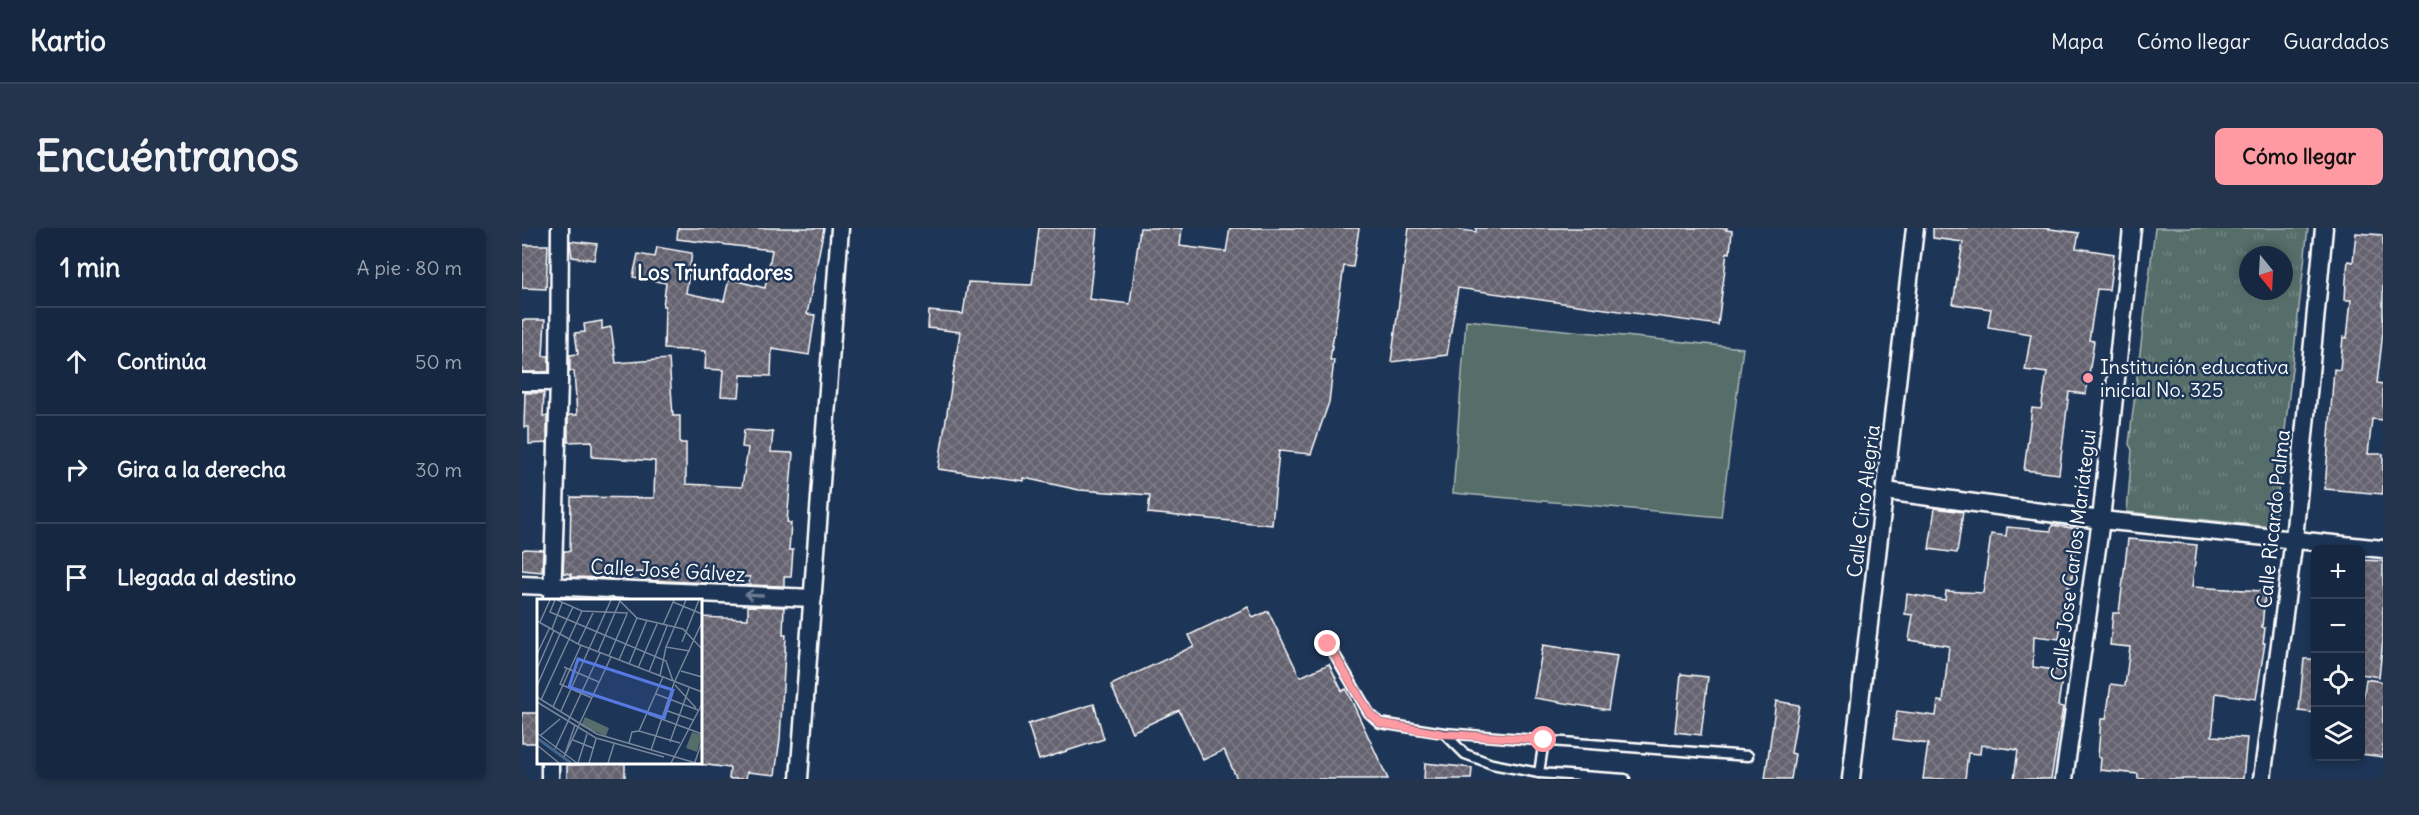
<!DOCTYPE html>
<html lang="es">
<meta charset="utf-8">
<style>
:root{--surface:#162841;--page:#23344c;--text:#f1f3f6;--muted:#9ea6b1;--line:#35445a;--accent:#ff9aa2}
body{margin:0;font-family:Delius,sans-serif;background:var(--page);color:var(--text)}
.controls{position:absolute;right:18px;bottom:18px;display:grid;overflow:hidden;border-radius:9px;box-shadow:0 3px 9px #0003}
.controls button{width:54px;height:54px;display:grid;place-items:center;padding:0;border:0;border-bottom:2px solid var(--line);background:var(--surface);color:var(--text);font:30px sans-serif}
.compass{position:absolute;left:1717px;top:18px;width:54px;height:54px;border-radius:50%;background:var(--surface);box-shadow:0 3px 9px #0003;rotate:162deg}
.stop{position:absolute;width:18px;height:18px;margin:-14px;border:4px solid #ff9aa2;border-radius:50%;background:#fff}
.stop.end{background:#ff9aa2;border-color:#fff;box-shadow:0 2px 6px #0008}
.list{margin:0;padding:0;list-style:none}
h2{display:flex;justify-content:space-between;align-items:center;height:78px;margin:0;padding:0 24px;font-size:26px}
h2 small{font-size:20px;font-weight:400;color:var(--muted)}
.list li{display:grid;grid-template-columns:39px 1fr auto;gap:18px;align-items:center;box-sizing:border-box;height:108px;padding:0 24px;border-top:2px solid var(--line)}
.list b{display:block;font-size:22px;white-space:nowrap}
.list em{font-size:20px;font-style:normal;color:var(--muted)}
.icon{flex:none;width:33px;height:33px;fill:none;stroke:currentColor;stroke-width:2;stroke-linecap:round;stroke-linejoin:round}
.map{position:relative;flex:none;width:1861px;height:551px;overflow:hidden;border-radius:9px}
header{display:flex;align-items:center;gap:36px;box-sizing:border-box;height:84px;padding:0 30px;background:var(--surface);border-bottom:2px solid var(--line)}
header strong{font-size:28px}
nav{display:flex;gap:33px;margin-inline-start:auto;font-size:21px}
.intro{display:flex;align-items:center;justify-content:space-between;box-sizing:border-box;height:144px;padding:0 36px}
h1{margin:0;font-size:42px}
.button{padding:15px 27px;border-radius:9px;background:var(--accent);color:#111;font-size:21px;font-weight:700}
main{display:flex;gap:36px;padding:0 36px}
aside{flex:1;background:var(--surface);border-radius:9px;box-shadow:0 3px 9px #0003}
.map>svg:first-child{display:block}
.grass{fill:#566e6b;stroke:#aab6b5;stroke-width:1.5}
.park{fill:url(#park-tufts);stroke:#aab6b5;stroke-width:1.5;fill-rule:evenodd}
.building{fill:url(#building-cross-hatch);stroke:#fff;stroke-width:1.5}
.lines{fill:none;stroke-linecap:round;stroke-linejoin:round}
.service-casing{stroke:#fff;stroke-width:13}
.minor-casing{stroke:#fff;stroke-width:21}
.service{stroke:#1d3557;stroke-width:8}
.minor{stroke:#1d3557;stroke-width:16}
.oneway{stroke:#6c7c92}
.route{stroke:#ff9aa2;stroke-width:8}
.poi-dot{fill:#ff9aa2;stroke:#1d3557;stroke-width:2}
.labels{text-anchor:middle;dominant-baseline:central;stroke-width:5;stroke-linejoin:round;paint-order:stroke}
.poi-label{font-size:20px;fill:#fff;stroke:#1d3557;text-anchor:start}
.street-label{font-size:20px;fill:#fff;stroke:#1d3557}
.neighbourhood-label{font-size:21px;font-weight:bold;fill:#fff;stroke:#1d3557}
.inset-river{fill:none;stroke:#44668a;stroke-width:3}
.inset-road{fill:none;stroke:#77869a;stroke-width:1.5}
.view{fill:#567ae2;fill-opacity:0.15;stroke:#567ae2;stroke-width:3}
.inset-edge{fill:none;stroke:#fff;stroke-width:3}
</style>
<header>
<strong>Kartio</strong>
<nav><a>Mapa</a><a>Cómo llegar</a><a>Guardados</a></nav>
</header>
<div class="intro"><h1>Encuéntranos</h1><a class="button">Cómo llegar</a></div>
<main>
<aside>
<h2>1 min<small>A pie · 80 m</small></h2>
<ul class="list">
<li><svg class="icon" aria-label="ahead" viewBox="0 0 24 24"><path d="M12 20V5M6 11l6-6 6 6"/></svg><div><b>Continúa</b></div><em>50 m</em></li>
<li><svg class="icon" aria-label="right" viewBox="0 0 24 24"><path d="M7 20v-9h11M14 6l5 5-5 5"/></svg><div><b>Gira a la derecha</b></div><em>30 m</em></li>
<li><svg class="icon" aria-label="arrive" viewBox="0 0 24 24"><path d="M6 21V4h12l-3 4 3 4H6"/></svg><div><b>Llegada al destino</b></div></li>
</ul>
</aside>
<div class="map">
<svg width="1861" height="551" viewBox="0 0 1861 551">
<defs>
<pattern id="park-tufts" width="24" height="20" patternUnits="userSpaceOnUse" patternTransform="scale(1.5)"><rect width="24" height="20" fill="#566e6b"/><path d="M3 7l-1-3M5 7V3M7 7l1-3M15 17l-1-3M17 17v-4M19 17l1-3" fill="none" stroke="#6f8481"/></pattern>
<pattern id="building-cross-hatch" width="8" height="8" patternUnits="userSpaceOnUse" patternTransform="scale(1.5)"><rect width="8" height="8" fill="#666471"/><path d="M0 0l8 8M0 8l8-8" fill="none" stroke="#7d7b86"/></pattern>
</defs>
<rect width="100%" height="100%" fill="#1d3557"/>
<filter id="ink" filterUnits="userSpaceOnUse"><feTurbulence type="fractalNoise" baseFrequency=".0167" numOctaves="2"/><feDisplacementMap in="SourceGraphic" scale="12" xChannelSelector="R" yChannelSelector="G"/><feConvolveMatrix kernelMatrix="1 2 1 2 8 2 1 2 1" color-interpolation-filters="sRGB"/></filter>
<g filter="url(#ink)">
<path class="grass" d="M944,92L1221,120L1199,289L931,265Z"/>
<path class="park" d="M1633,0H1786L1752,299L1605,284L1610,222L1607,216ZM1726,27H1762V63H1726Z"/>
<g class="building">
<path d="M156,0H302L285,86L293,87L287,127L250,121L249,148L219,147L217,169L199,168L201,142L183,141L184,123L142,121L143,78H141L144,55L111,49L116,26L133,29L135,19L170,25L164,65L202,73L207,51L243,60L250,22L155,11Z"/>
<path d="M517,0H575L567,71L608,76L618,0H660L658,18L704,24L708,0H837L831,39L822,38L808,132H812L807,174L789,226L757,223L750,297L626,285L628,267L557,262L502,250V253L416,241L438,104L406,100L407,83L441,86L446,54L510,57Z"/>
<path d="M887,0H925L954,4V0H1205L1204,2L1210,3L1208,25L1205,24L1196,97L936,60L925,127L869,134Z"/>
<path d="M1411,0H1521L1557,5L1554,20L1592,26L1587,62L1575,61L1567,112L1572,113L1564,166L1547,164L1537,246L1502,242L1510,180L1519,181L1525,145L1503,142L1509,106L1466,99L1469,81L1431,76L1441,14L1411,10Z"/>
<path d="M1834,5L1861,7V104L1855,155L1861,156V192L1850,191L1846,226H1861V266L1803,261L1812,141L1818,142L1821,109L1825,110L1829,72H1823L1824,52L1826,33L1831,34Z"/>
<path d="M48,13L75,16L72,32L50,29Z"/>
<path d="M0,17H26L24,61L0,60Z"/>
<path d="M0,92H23L21,128H27V144H0Z"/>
<path d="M80,93V101L89,99L94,135L147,131L151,188H158V215H164V256L220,259L226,220L220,219L222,202L251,204L249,224L271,225L265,294L269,295L267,322H271L269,349H262V358L227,357L228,349L186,347V355L120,352L121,344L89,345V350L49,349V346L41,345L42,323H48L49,269L132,270L133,233L70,229V213L46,214V187H55L52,143H48V127L56,126L53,105L63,104L62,96Z"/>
<path d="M3,165H22L21,188H25V215L7,216V199H2Z"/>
<path d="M1413,280L1441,284L1435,325L1407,321Z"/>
<path d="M1530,297L1556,301L1549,358L1546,357V372H1542L1537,411L1512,408L1511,439L1541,443L1536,478L1541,479L1529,551H1492L1496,522L1459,517L1458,526L1446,525L1443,551H1401L1406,516L1371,511L1375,483L1414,488L1416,473L1421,474L1427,418L1387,412L1391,387L1383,386L1385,366L1423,372L1424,363L1461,365L1469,306L1484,308L1485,299L1529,303Z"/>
<path d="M1606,311L1675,317L1670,359L1741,363V367H1743L1740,399L1743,400L1741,415H1743L1734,471L1694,465L1692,489L1690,508L1725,510L1721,551H1616V546L1578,542L1579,530L1576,529L1579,491H1584L1589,456L1603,458L1608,419L1588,417L1591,385H1597Z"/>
<path d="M3,321L21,322L20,344L0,342V323Z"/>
<path d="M1839,332L1861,333V412L1857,449L1839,446L1841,408H1839Z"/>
<path d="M226,378L262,379L261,407H264L258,511L253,547L225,544L224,551H207L208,540L178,536V389L226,391Z"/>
<path d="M726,379L731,390L746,383L778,449L807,436L820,463L824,461L866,551H715L702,522L681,532L657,482L610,504L589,457L672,418L667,407Z"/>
<path d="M1021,417L1095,428L1086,482L1012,470Z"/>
<path d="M1782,431H1794V485L1777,483Z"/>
<path d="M1159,446L1186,449L1179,507L1153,504Z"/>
<path d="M1844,451L1861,454V529L1839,526V486Z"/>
<path d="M1254,473L1277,477L1269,525L1273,526L1269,551H1243Z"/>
<path d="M572,476L582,511L517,532L506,496Z"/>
<rect x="0" y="485" width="16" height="30"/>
<path d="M103,535V551H45V537Z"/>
<path d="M903,535L950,540L949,551H902Z"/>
</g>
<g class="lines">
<g class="service-casing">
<g id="service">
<path d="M806,415L847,485L858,495L922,505L943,526L970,536L1017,545L1103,551"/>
<path d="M922,505L1226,528"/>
<path d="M1017,545L1022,512"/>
</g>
</g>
<g class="minor-casing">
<g id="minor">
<path d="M0,154H37"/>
<path d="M1363,263L1579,292L1861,321"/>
<path d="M0,357L291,370"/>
<path d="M30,373L37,154L38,0"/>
<path d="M28,551V534"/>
<path d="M277,551L318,0"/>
<path d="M1329,551L1393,0"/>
<path d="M1542,551L1579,292L1610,0"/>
<path d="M1740,551L1772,311L1802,0"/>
</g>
</g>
<use href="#service" class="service"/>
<use href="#minor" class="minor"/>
</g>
<defs><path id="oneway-shaft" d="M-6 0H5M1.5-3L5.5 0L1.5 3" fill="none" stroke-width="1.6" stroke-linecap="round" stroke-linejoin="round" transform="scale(1.5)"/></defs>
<use class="oneway" href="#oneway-shaft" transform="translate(232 367) rotate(-177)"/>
</g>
<g class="lines" filter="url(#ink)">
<path class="route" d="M806,416L847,485L858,495L922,506L1022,512"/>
</g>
<circle class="poi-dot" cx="1566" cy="150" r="6"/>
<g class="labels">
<g class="poi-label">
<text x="1578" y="138">Institución educativa<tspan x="1578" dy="23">inicial No. 325</tspan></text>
</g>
<g class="street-label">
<text transform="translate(1341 273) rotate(-83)">Calle Ciro Alegria</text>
<text transform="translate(1751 291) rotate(-84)">Calle Ricardo Palma</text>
<text transform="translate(1551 327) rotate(-83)">Calle Jose Carlos Mariátegui</text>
<text transform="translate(146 342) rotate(3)">Calle José Gálvez</text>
</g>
<g class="neighbourhood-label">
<text x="193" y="44">Los Triunfadores</text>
</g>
</g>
<g transform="translate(15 371)">
<rect width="165" height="165" fill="#1d3557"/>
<path d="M48,118L72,129L69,137L44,127ZM155,133L165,136L160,153L149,149Z" fill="#566e6b"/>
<path class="inset-river" d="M0,139L34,164"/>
<path class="inset-road" d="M18,1L13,13L129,62L136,82M20,1L45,12L91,14M82,1L100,19L146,30L165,50M136,3L165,15M0,22L41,45L165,93M3,23L13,1M126,26L137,1M15,30L25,4M23,35L36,8M145,43L162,1M41,45L56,14M129,48L149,1M61,53L83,2M0,55L13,28M72,57L90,15M82,61L100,19M92,65L110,21M27,68L62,83M30,69L23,85L55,99M101,69L120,25M0,70L17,31M144,72L165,78M112,73L130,27M123,77L129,48L153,52M138,86L159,109M0,87L23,35M119,95L161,111M0,98L60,135L159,164M4,101L45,12M0,103L59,139L127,158M16,108L44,46M128,111L156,121M24,112L74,1M111,115L165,135M38,126L27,158L74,58M102,132L143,144M0,134L40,164M4,136L23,120M36,141L56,149M133,143L152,89M92,144L95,133L102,132L126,78M0,146L22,164M18,150L63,54M114,151L137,84L165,23M158,163L165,142M41,164L50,135M52,164L59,140M71,164L77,145M134,164L165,105"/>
<path class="view" d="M41,60L136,91L127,119L32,88Z"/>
<rect width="165" height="165" class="inset-edge"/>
</g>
</svg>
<div class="controls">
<button>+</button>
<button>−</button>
<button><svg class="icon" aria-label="locate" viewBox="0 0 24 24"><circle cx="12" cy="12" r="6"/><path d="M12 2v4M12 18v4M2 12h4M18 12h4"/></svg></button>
<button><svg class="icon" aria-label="layers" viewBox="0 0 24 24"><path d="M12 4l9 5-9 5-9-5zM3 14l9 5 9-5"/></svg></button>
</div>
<svg class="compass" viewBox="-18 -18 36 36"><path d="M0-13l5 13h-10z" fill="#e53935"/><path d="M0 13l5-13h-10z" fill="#9ea6b1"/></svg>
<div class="stop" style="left:1022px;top:512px"></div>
<div class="stop end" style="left:806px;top:416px"></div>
</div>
</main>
